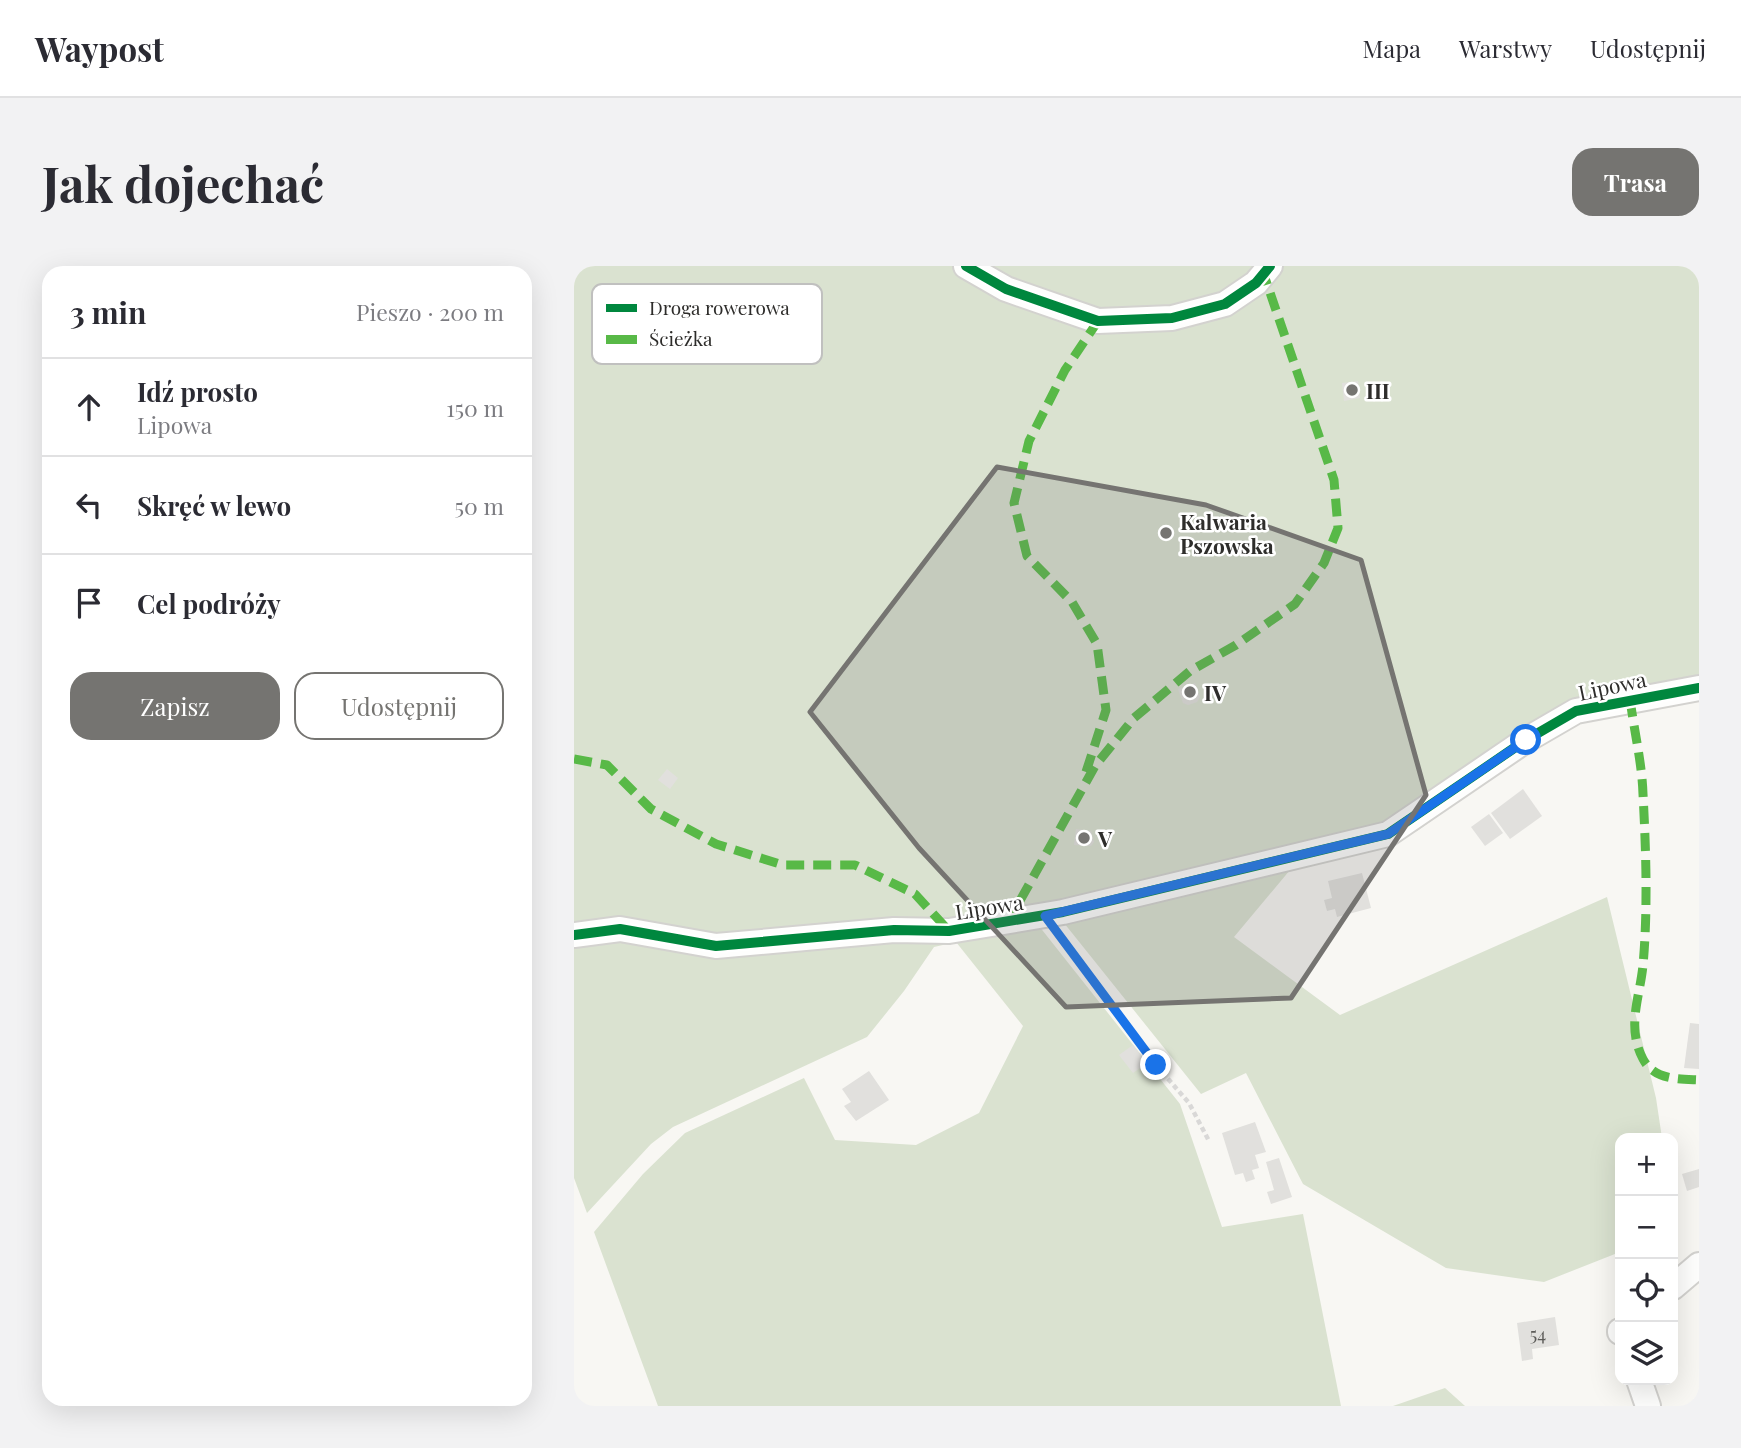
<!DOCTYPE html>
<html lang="pl">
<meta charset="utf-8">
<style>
:root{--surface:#fff;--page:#f2f2f3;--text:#2b2b33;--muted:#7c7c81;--line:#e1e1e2;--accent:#757471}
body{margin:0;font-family:"Playfair Display",serif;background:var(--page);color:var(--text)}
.controls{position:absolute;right:21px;bottom:21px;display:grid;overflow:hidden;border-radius:14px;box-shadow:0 7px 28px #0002}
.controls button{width:63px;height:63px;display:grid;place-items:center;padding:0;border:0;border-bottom:2px solid var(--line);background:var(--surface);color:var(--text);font:35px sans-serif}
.stop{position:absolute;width:21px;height:21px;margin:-16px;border:5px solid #1a73e8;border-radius:50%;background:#fff}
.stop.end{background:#1a73e8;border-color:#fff;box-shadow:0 2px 7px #0008}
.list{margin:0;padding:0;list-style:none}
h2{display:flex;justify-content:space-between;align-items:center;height:91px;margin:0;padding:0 28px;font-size:30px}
h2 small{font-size:23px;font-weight:400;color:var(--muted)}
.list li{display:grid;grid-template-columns:46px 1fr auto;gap:21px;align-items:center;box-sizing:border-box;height:98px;padding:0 28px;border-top:2px solid var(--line)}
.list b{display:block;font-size:26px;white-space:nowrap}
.list p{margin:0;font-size:23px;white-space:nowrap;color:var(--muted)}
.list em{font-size:23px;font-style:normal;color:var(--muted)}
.actions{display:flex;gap:14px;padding:21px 28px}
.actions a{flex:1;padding:16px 0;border:2px solid var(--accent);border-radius:21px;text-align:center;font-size:24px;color:var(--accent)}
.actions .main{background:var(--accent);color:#fff}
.icon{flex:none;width:38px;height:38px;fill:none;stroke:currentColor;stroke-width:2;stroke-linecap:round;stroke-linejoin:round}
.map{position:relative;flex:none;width:1125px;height:1140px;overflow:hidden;border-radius:21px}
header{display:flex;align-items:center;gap:42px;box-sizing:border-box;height:98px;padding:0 35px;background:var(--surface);border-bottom:2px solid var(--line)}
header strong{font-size:33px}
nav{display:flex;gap:38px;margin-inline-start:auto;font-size:24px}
.intro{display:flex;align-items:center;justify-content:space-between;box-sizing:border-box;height:168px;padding:0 42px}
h1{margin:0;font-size:49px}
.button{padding:18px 32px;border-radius:21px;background:var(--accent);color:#fff;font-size:24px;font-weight:700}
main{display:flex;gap:42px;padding:0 42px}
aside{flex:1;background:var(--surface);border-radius:21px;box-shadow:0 7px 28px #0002}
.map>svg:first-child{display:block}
.green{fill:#dae2d0}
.building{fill:#e1e0dd}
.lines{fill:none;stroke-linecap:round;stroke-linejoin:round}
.minor-casing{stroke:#d3d2cf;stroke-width:28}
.path{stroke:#d9d8d7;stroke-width:4.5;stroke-dasharray:5 3.5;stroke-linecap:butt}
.minor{stroke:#fefefd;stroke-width:24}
.quiet{stroke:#58b947;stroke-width:9;stroke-dasharray:18 9;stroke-linecap:butt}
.cycleway-casing{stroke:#fff;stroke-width:15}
.cycleway{stroke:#00873e;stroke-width:10}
.route{stroke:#1a73e8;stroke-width:9}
.marked{fill:#757471;fill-opacity:0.2;stroke:#757471;stroke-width:5;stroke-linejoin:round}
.poi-dot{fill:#757471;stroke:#fff;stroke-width:2.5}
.labels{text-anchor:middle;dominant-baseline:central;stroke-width:5;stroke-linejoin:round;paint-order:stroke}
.number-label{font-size:18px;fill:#5c5b58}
.poi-label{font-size:21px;font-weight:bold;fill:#2e2d2b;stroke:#fff;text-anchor:start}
.street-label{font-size:21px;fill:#2e2d2b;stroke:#fff}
.key{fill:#fff;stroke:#c0c0bf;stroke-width:2}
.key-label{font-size:19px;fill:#2e2d2b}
</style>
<header>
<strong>Waypost</strong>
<nav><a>Mapa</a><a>Warstwy</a><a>Udostępnij</a></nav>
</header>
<div class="intro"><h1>Jak dojechać</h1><a class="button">Trasa</a></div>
<main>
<aside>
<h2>3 min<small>Pieszo · 200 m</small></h2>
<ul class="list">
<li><svg class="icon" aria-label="ahead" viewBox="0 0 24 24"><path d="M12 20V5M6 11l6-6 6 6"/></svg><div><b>Idź prosto</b><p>Lipowa</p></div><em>150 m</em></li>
<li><svg class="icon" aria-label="left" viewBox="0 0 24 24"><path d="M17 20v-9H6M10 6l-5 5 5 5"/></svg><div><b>Skręć w lewo</b></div><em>50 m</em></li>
<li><svg class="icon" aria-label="arrive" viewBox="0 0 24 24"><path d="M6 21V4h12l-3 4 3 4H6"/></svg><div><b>Cel podróży</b></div></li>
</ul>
<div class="actions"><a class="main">Zapisz</a><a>Udostępnij</a></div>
</aside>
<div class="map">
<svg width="1125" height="1140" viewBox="0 0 1125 1140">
<rect width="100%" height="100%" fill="#f8f7f3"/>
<g class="green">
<path d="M0,0H1125V426L1004,450L843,565L721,598L660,671L766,749L1033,631L1082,832L1088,872H1046V986L970,1016L872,1002L729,918L672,807L627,828L490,657L465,660L606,838L648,961L729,948L767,1140H84L20,966L69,908L111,867L230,812L261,874L342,879L405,847L449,760L382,676L360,681L330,725L293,771L99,861L77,878L13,947L0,912Z"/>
<path d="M871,1122L891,1140H819Z"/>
</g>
<g class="building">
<path d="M784,115L786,132L770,135L768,117Z"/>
<path d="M621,417L626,431L623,436L614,439L609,437L604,423Z"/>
<path d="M93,503L104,512L96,523L84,514Z"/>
<path d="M949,523L968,550L936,573L917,547Z"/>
<path d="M915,548L929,567L911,580L897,561Z"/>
<path d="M502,563L517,565L520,576L517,580L500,579Z"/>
<path d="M788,607L797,642L763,651L761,643L753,645L750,634L758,632L754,615Z"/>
<path d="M1116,757L1125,758V803L1110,802Z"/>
<path d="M559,779L573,797L559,807L545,789Z"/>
<path d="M295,805L315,834L282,855L270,840L277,836L268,823Z"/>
<path d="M681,856L692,886L681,889L685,902L678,904L681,913L672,916L669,907L661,909L648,867Z"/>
<path d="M705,892L718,931L697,938L693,926L700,924L692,896Z"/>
<path d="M1125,903V921L1113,925L1108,908Z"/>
<path d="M981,1051L985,1079L958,1083L959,1093L948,1095L943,1057Z"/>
</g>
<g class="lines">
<g class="minor-casing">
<g id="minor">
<path d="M392,0L432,23L524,55L598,52L651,38L682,17L696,0"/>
<path d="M0,669L46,663L142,680L320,664L375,665L489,646L814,568L952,474L1002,445L1125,422"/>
<path d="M1099,1021L1125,999"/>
<path d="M1046,1065V1066"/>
<path d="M1065,1114L1074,1140"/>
</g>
</g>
<path class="path" d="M487,670L582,799L615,837L635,875"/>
<use href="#minor" class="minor"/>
<g class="quiet">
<path d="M1056,433C1060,464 1068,497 1069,528C1072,584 1074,644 1069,699C1066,731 1052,761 1069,793C1080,814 1104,813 1125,814"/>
<path d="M0,493L33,499L77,543L142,578L209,599H281L341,628L375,665"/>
<path d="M512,506L532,444L523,378L498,336L453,290L440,237L455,175L491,104L524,55H530"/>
<path d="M433,658L521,500L560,452L616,405L662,379L721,338L750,297L764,262L760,214L690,9"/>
</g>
<g class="cycleway-casing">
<g id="cycleway">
<path d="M392,0L432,23L524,55L598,52L651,38L682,17L696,0"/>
<path d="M0,669L46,663L142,680L320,664L375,665L489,646L814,568L952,474L1002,445L1125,422"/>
</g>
</g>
<use href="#cycleway" class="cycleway"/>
</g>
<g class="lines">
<path class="route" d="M582,799L471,650L814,568L952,474"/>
</g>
<path class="marked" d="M423,201L632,239L787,294L852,529L717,732L492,741L345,582L236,446Z"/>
<g class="poi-dot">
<circle cx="778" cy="124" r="7"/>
<circle cx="592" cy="267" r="7"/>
<circle cx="616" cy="426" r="7"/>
<circle cx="510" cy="572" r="7"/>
</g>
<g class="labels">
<g class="number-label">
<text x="964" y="1068">54</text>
</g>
<g class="poi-label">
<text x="792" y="124">III</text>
<text x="606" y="255">Kalwaria<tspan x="606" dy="24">Pszowska</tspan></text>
<text x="630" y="426">IV</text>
<text x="524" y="572">V</text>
</g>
<g class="street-label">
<text transform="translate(1038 419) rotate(-12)">Lipowa</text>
<text transform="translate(415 640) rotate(-9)">Lipowa</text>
</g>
</g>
<rect x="18" y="18" width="230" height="80" rx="10" class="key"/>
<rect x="32" y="38" width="31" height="8" fill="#00873e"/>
<rect x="32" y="69" width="31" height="9" fill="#58b947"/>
<g class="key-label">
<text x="75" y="49">Droga rowerowa</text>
<text x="75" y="80">Ścieżka</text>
</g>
</svg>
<div class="controls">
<button>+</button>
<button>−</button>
<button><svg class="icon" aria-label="locate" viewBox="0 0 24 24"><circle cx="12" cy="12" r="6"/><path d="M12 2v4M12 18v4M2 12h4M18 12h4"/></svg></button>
<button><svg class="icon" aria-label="layers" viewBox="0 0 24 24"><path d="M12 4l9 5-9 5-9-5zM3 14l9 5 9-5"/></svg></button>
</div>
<div class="stop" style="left:952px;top:474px"></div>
<div class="stop end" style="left:582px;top:799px"></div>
</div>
</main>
